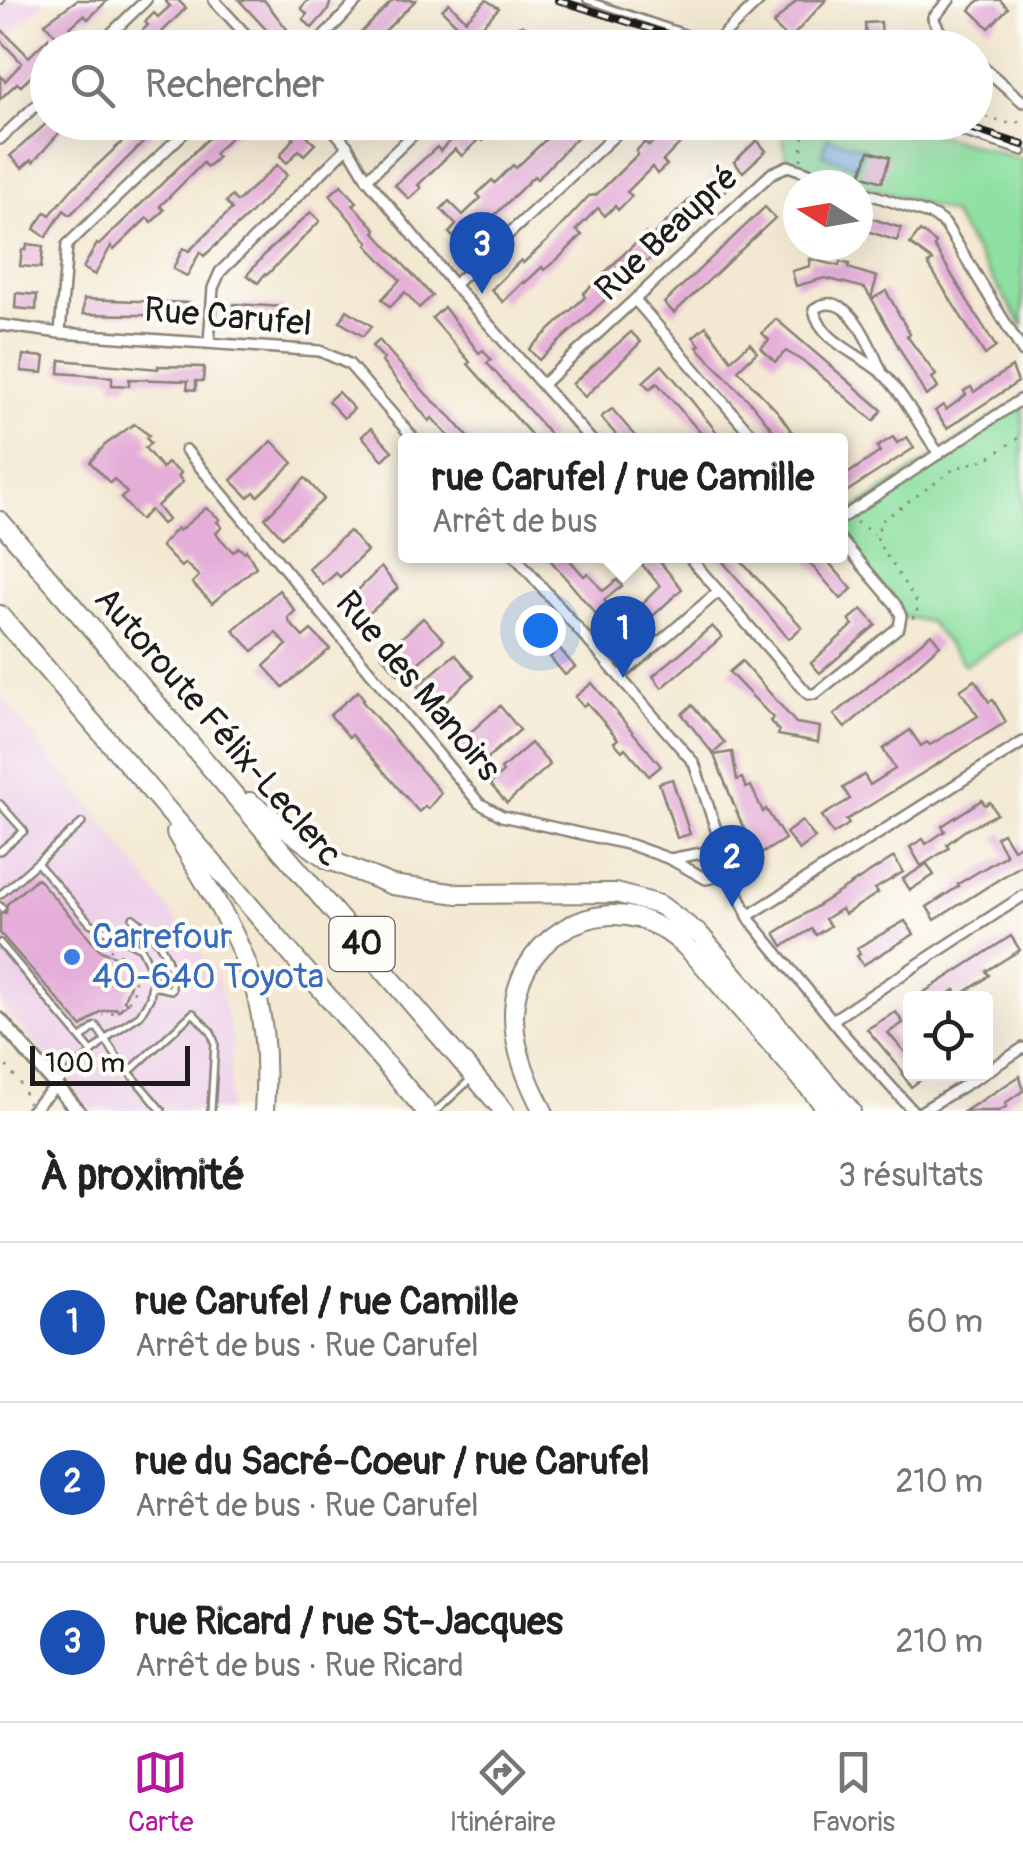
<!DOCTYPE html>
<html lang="fr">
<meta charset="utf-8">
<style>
:root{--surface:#fff;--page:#f6f6f6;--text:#222;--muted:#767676;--line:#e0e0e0;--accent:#b5179e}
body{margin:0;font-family:Pangolin,sans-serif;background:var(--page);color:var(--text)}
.controls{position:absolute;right:30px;bottom:30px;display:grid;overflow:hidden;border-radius:10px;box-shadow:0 10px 40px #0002}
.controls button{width:90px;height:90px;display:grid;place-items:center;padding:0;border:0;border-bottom:2px solid var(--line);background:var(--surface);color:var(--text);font:50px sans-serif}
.compass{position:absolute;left:783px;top:170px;width:90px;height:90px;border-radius:50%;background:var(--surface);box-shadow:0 10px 40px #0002;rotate:281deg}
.scale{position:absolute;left:30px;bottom:25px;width:160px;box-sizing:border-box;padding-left:10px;border:5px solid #1c1c1c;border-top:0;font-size:28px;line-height:35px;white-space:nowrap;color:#1c1c1c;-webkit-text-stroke:8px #fdfcf7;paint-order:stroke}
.you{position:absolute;left:540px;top:630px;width:35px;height:35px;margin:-25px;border:8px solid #fff;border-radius:50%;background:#1a73e8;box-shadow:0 0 0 15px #1a73e833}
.badge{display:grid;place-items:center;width:65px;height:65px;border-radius:50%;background:var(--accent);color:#fff;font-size:32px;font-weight:700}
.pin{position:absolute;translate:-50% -82px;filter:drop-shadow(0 2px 5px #0008)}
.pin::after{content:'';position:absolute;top:52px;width:35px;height:30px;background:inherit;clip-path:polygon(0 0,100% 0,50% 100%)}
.popup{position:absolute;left:398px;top:433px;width:450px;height:130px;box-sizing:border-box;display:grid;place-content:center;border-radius:10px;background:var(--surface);filter:drop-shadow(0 2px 8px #0005);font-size:32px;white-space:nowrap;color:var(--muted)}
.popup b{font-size:38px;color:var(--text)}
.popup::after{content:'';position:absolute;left:50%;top:100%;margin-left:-20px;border:20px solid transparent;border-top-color:var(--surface)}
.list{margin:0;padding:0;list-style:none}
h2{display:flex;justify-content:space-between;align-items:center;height:130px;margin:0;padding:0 40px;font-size:42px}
h2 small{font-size:32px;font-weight:400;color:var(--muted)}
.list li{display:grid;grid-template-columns:65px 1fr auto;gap:30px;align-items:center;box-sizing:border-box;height:160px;padding:0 40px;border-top:2px solid var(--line)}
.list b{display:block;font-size:38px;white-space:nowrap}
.list p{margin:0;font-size:32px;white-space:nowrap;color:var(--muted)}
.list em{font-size:32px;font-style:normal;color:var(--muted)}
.icon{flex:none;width:55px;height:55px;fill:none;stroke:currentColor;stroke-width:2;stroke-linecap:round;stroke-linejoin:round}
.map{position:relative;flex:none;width:1023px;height:1111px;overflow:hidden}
.search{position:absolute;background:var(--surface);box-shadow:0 10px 40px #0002;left:30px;right:30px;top:30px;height:110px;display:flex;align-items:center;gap:25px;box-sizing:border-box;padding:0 35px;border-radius:55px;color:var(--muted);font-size:38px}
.sheet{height:610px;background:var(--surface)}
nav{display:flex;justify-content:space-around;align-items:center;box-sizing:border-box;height:140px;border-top:2px solid var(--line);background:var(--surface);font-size:28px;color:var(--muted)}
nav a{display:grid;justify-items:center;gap:5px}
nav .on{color:var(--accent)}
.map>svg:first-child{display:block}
.built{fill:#edd1e9}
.green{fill:#8de0a1;stroke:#547e5e;stroke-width:2.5}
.water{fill:#7cbaf0;stroke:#4c6b86;stroke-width:2.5}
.building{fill:#e5aed9}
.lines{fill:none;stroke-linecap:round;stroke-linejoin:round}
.lane-casing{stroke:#888276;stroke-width:10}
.street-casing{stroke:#888276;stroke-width:14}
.secondary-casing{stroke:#888276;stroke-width:18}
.highway-casing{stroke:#888276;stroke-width:22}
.path{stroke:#888276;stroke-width:2.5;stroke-dasharray:2.5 8;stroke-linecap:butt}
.lane{stroke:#fff;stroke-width:5}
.street{stroke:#fff;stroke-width:9}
.secondary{stroke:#fff;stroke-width:12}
.highway{stroke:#fff;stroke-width:18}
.rail-casing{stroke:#1c1c1c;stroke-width:8}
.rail{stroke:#fdfcf7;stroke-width:4;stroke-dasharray:11;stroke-linecap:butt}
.shop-dot{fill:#3f7fe0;stroke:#fdfcf7;stroke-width:4}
.labels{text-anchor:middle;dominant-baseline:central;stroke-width:8;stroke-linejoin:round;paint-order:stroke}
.shield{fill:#fdfcf7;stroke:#605f5e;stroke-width:2.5}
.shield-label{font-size:32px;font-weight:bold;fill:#1c1c1c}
.street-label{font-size:35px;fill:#1c1c1c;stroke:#fdfcf7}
.shop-label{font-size:35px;fill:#366cbe;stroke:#fdfcf7;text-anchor:start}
</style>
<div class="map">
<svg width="1023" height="1111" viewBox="0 0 1023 1111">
<rect width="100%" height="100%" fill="#fdfcf7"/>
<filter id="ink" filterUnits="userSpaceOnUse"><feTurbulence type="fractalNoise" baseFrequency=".01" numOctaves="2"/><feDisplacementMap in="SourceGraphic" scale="20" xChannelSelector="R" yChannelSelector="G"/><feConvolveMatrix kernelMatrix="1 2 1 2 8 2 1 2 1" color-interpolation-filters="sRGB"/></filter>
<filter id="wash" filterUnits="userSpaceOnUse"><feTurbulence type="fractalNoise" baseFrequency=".0048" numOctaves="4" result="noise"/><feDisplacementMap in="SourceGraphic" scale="40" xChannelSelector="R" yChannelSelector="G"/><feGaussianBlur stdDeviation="2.25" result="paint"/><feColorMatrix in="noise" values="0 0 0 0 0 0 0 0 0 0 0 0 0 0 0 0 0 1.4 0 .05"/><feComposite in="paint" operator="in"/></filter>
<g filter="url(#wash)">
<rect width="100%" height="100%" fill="#f3e8d1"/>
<g class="built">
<path d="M0,0H47L0,44Z"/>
<path d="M0,695L122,846L217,976L232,1037L229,1111H92L0,1004Z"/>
</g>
<g class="green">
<path d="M781,123H899L1023,160V327L951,213L787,163Z"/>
<path d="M1023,398V630L965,665L929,622L901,616L841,539L840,519Z"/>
</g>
<path class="water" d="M827,137L863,148L857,167L822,155Z"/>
<g id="blocks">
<g class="building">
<path d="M77,0H108L88,19L84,15L58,38L45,23Z"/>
<path d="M164,0H178L186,8L146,48H125L148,25L145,22L154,13L158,17L170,6Z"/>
<path d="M239,0H264L294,38L283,48Z"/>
<path d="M308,0H331L328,10L312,28L303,19L307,14L301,8Z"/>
<path d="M393,0H416L378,38L383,43L378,48H346Z"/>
<path d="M486,0L499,8L480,28L457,48H436L454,31L452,29L457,25L442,10L449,3L466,20Z"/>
<path d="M797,0H826L789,40L773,24Z"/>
<path d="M979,0H1000L1008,8L989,28L970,10Z"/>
<path d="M881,22L882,45H866L865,23Z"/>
<path d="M0,28L29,57L48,38V60L21,86L17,83L0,99V75L5,81L22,63L0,40Z"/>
<path d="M48,122H69L33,162L31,160L22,168L10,156Z"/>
<path d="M143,122H164L70,215L64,210L46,237L34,229L46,212L50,215L72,189Z"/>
<path d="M225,122H246L214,154L218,157L207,167L203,163L160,206L164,210L152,222L147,218L114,250L111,246L95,275L83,268L97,244L99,245Z"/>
<path d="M279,122H294L315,144L304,155L299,150L287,163L280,156L294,137Z"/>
<path d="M478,122H500L483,141L480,138L462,156L455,149L418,185L421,188L409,199L395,185L437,147L440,151L463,128L468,134Z"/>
<path d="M564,122H592L537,179L534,176L499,211L480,228L478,226L460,244L449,233L456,225L441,209L449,201L463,215L481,198L477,194L492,180L495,183L513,165L516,168Z"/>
<path d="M671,122H679L689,134L663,161L667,165L657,174L652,167L627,192L632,196L618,210L615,206L605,216L598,208L576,230L582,235L560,257L544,270L542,267L525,283L524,281L503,302L491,290L521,260L523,263L546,242L589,196L596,195L638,154L636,151L645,142L649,146Z"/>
<path d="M757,140L766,151L743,172L734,162Z"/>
<path d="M869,151L890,157L882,182L861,175Z"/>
<path d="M277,165L287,175L248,216L204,256L200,252L187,276L173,269L183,248L189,251L232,209L226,202L232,196L237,202Z"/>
<path d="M720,170L732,184L539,360L529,349L585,297L583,294L628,250L646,233L650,238Z"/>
<path d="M341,185L357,202L353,205L376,229L374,232L432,296L419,308L405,292L390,307L382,299L400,280L367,245L369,243L330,195Z"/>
<path d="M765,207L775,218L674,313L664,303Z"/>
<path d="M311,212L320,221L267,275L265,274L258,283L247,275L267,252Z"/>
<path d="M858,214L901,228L897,241L858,228Z"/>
<path d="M920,231L936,243L934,246L996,347L985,355L928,264L933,261L910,244Z"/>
<path d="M27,244L43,246L41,268L20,266L22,250H26Z"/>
<path d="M810,259L839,266L840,262L849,264L848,268L877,277L871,298L865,288L825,278L796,286L792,271L810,266Z"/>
<path d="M886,291L910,334L907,336L936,375L932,378L938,388L926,396L872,299Z"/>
<path d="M16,293L37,295L36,310L15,308Z"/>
<path d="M84,299L190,303L189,316L83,314Z"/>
<path d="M234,304L283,307L282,323L234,319Z"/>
<path d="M444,307L479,353L483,350L491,360L487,363L552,436L547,440H536L468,364L470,362L432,318Z"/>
<path d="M347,310L372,326L363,336L340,322Z"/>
<path d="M776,319L882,410L874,421L807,364L786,351L775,362L761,348L769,340L762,333Z"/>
<path d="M706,326L731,360L750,343L757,352L738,370L778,412L794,435L787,440H781L752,404L697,347L700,345L693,337Z"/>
<path d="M631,332L641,342L585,397L572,384Z"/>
<path d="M379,340L427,395L451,417L471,440H452L432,418L429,421L382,362L384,359L372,346Z"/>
<path d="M23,355L45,357L43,373L21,371Z"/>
<path d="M60,360L158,369V366L204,367L203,381H196V390L187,389L188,381L129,379V386L112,385V377L59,373Z"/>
<path d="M662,365L676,381L723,440H707L657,383L650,389L643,382Z"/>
<path d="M1012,367L1018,382L947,428L935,411L943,405L946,410L966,395L964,391L971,387L974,392Z"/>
<path d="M338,392L354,409L344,418L328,401Z"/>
<path d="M612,409L631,431L639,440H621L617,436L601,417Z"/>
<path d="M134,424L149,435L146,438L151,443L145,448L162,468L167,463L181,473L178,476L183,482L157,506L168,520L162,524L150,510L140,520L121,498L127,493L114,479L110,483L90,462L105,445Z"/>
<path d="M371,428L392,451L383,460L362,436Z"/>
<path d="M893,437L897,443L907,437L914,448L840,496V479L880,452L877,447Z"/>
<path d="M272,441L293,463L258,496L254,492L248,497L231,480Z"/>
<path d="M305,478L324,499L282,537L265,518Z"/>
<path d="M206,508L220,519L217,522L222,527L216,533L220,538L233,552L238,547L244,552L246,550L256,567L212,603L192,583L199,576L185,563L181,567L161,546L177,528L179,531Z"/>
<path d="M349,531L367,551L340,577L336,573L323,585L308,568Z"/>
<path d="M547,556H566L584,576L588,573L603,591L617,580L622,586L604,600L625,624L631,620L640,630L622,645Z"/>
<path d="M635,556H655L682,589L653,616L642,604L660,586Z"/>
<path d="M718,556H736L802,627L789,639Z"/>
<path d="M814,556H823L852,589L841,599L808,561Z"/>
<path d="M381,567L398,588L357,624L342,606Z"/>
<path d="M279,590L295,611L288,618L290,623L303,637L311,630L330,649L283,687L264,666L287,645L276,633L253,651L233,630Z"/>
<path d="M862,609L876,625L820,673L811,663L853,625L849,620Z"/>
<path d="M530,614L546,633L536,642L520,622Z"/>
<path d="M423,618L444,640L407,673L404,669L398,674L382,656Z"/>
<path d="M712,626L722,637L662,688L653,676Z"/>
<path d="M931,634L940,645L845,728L834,715Z"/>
<path d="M559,648L575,667L565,675L550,657Z"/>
<path d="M455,654L474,676L431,714L415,695L421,690L418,686Z"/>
<path d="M742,661L796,723L820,727L818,742L778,735L779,731L770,721L773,718L729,672Z"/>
<path d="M975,680L989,702L993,700L1006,722L846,820L849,824L833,834L822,816L850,799L843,788L864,775L870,785L895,769L883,749L910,730L921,746L927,742L930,745L978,716L960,690Z"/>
<path d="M592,683L661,766L649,776L625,748L622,751L614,742L618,739L587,703L583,706L575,697Z"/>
<path d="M358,691L364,699L362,701L441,793L428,809L425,806L419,812L352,735L349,737L330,715Z"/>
<path d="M692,705L725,743L713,754L682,714Z"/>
<path d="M500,706L520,730L484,761L479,756L473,762L457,744Z"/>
<path d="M531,743L550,765L507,803L490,784L503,772L501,769Z"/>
<path d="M732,752L737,780L742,778L746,788L751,786L763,812L766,809L785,839L761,854L742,825L714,755Z"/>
<path d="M672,779L690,834L677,838L659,783Z"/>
<path d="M982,800L985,805L990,802L997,814L964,831L947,844L949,848L921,866L910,847L923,839L926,844L945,831L942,826Z"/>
<path d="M802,821L815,838L799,850L786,833Z"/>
<path d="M1003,833L1013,849L1023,843V864L935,920L927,907L959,886L958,884L1006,855L996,837Z"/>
<path d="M894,857L903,872L875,889L878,893L845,914L841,909L825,919L830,926L816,935L812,929L783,946L775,933Z"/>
<path d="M927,864L934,875L910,890L903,879Z"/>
<path d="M37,878L101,951L118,957L129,974L130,985L124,1000L127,1003L118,1011L116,1008L100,1012L82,1027L0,933V914L6,913L7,904Z"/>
<path d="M905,921L914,934L863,965L857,956L860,954L857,948Z"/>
<path d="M1011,936L1020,950L986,971L989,975L982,981L959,996L955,990L941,998H915Z"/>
<path d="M896,1012L903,1023L888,1033L910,1058V1074H929L911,1087L902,1074H905L867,1029Z"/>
<path d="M1020,1076L1023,1091L1005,1103L1007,1106L999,1111H965Z"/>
</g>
</g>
</g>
<g filter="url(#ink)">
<use href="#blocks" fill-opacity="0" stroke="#888276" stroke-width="2.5"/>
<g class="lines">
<g class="lane-casing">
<g id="lane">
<path d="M587,0L714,43"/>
<path d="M0,1L1,0"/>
<path d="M656,39L685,48"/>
<path d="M928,122L1023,152"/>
<path d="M0,804L24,831L0,851"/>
<path d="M37,863L90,923L141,948L153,973L150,998L140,1015L113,1033L58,1084"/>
<path d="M0,895L82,823"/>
<path d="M0,906L2,908"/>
<path d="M133,918C159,936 173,959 172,990L153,986"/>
<path d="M132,941L142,924"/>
<path d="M0,943L92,1052"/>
<path d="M82,1038L96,1026L119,1060L162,1111"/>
<path d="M129,1072L193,1013L211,1032L215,1043L211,1111"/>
<path d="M436,1111L471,1079"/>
</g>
</g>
<g class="street-casing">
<g id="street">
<path d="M214,0L258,48"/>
<path d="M949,0L933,18L939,30L959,48"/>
<path d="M96,48L146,0"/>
<path d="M313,48L358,0"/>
<path d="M504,48L521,31"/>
<path d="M710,48L760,0"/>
<path d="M976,61L1023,102"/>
<path d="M327,122L348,147L367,179L454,285L591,440"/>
<path d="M0,139L48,94"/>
<path d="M367,179L426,122"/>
<path d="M858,190L934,216L945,224L1023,352"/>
<path d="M454,285L629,122"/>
<path d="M636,301L756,440"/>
<path d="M0,325L60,333L320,351L349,364L415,440"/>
<path d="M60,333L67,245L195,122"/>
<path d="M209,342L213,288L220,272L348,147"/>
<path d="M883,375C872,352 850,285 814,309C820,342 861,354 883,374C903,393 922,430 939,454"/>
<path d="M543,384L772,173L788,166L844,185"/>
<path d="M186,450L479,803L502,816L631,845L670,859L706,879L731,874"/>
<path d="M840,519L1023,398"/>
<path d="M515,556L694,763L734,884L750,920L847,1038L913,1111"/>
<path d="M688,556L808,694H815L899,627L901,616L896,605L840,539"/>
<path d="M620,676L719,591"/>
<path d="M670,859L723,849"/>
<path d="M748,916L1023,742"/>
<path d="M834,1019L1023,896"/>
<path d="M986,1072L1023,1048"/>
<path d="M31,1111L56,1086"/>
<path d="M922,1111L983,1074"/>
</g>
</g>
<g class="secondary-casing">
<path id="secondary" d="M0,1020L78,1111"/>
</g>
<g class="highway-casing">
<g id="highway">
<path d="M0,521L504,1111"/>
<path d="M0,615L426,1111"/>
<path d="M250,802L327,859L392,885L458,894L616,893L660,905L700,935L851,1111"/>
<path d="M176,833C238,939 273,983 264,1111"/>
<path d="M543,1111C528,1082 514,1050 514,1017C513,944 593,890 659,927C690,944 711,975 734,1001C766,1038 798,1074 829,1111"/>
</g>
</g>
<g class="path">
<path d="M733,40L757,48"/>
<path d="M976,114L1005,123L1023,122"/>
<path d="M801,160L805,122"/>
<path d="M856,522L874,534"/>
<path d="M912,617L916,618L918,604L877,541L880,522L954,469L990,457L1023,435"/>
<path d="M97,937L98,946C144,952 149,1009 102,1015"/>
<path d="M0,1058L22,1086L28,1103"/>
</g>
<use href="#lane" class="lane"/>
<use href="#street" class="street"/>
<use href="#secondary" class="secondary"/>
<use href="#highway" class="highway"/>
<g class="rail-casing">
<g id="rail">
<path d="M558,0L711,48"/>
<path d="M951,122L1023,145"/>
</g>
</g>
<use href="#rail" class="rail"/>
</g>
</g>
<circle class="shop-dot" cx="72" cy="957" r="10"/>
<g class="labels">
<rect class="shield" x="329.5" y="917" width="65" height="54" rx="8"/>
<g class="shield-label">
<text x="362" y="944">40</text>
</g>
<g class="street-label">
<text transform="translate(667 233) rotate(-43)">Rue Beaupré</text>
<text transform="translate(228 317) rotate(5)">Rue Carufel</text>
<text transform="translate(418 686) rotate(50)">Rue des Manoirs</text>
<text transform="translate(218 727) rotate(49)">Autoroute Félix-Leclerc</text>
</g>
<g class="shop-label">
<text x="92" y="937">Carrefour<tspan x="92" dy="40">40-640 Toyota</tspan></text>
</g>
</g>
</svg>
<div class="controls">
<button><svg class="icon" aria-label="locate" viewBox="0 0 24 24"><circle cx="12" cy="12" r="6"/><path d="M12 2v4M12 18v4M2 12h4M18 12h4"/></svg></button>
</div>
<svg class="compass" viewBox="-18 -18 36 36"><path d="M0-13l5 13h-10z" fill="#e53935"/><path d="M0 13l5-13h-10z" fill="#767676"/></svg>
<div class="scale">100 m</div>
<div class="you"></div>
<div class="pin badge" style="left:623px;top:678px;background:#1a4fb4">1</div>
<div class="popup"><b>rue Carufel / rue Camille</b>Arrêt de bus</div>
<div class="pin badge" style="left:732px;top:907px;background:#1a4fb4">2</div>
<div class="pin badge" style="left:482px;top:294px;background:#1a4fb4">3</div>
<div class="search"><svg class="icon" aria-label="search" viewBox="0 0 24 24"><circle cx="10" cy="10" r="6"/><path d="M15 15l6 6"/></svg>Rechercher</div>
</div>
<section class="sheet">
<h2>À proximité<small>3 résultats</small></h2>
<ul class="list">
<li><span class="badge" style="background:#1a4fb4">1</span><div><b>rue Carufel / rue Camille</b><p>Arrêt de bus · Rue Carufel</p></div><em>60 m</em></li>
<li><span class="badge" style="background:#1a4fb4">2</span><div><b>rue du Sacré-Coeur / rue Carufel</b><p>Arrêt de bus · Rue Carufel</p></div><em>210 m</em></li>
<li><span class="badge" style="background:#1a4fb4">3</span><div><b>rue Ricard / rue St-Jacques</b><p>Arrêt de bus · Rue Ricard</p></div><em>210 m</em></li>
</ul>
</section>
<nav>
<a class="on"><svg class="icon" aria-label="map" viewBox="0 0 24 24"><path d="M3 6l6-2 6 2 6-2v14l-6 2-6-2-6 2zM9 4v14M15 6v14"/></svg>Carte</a>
<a><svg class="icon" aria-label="directions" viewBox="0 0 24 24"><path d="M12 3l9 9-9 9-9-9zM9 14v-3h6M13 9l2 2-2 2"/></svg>Itinéraire</a>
<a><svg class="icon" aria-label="saved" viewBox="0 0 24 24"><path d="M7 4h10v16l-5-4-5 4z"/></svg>Favoris</a>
</nav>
